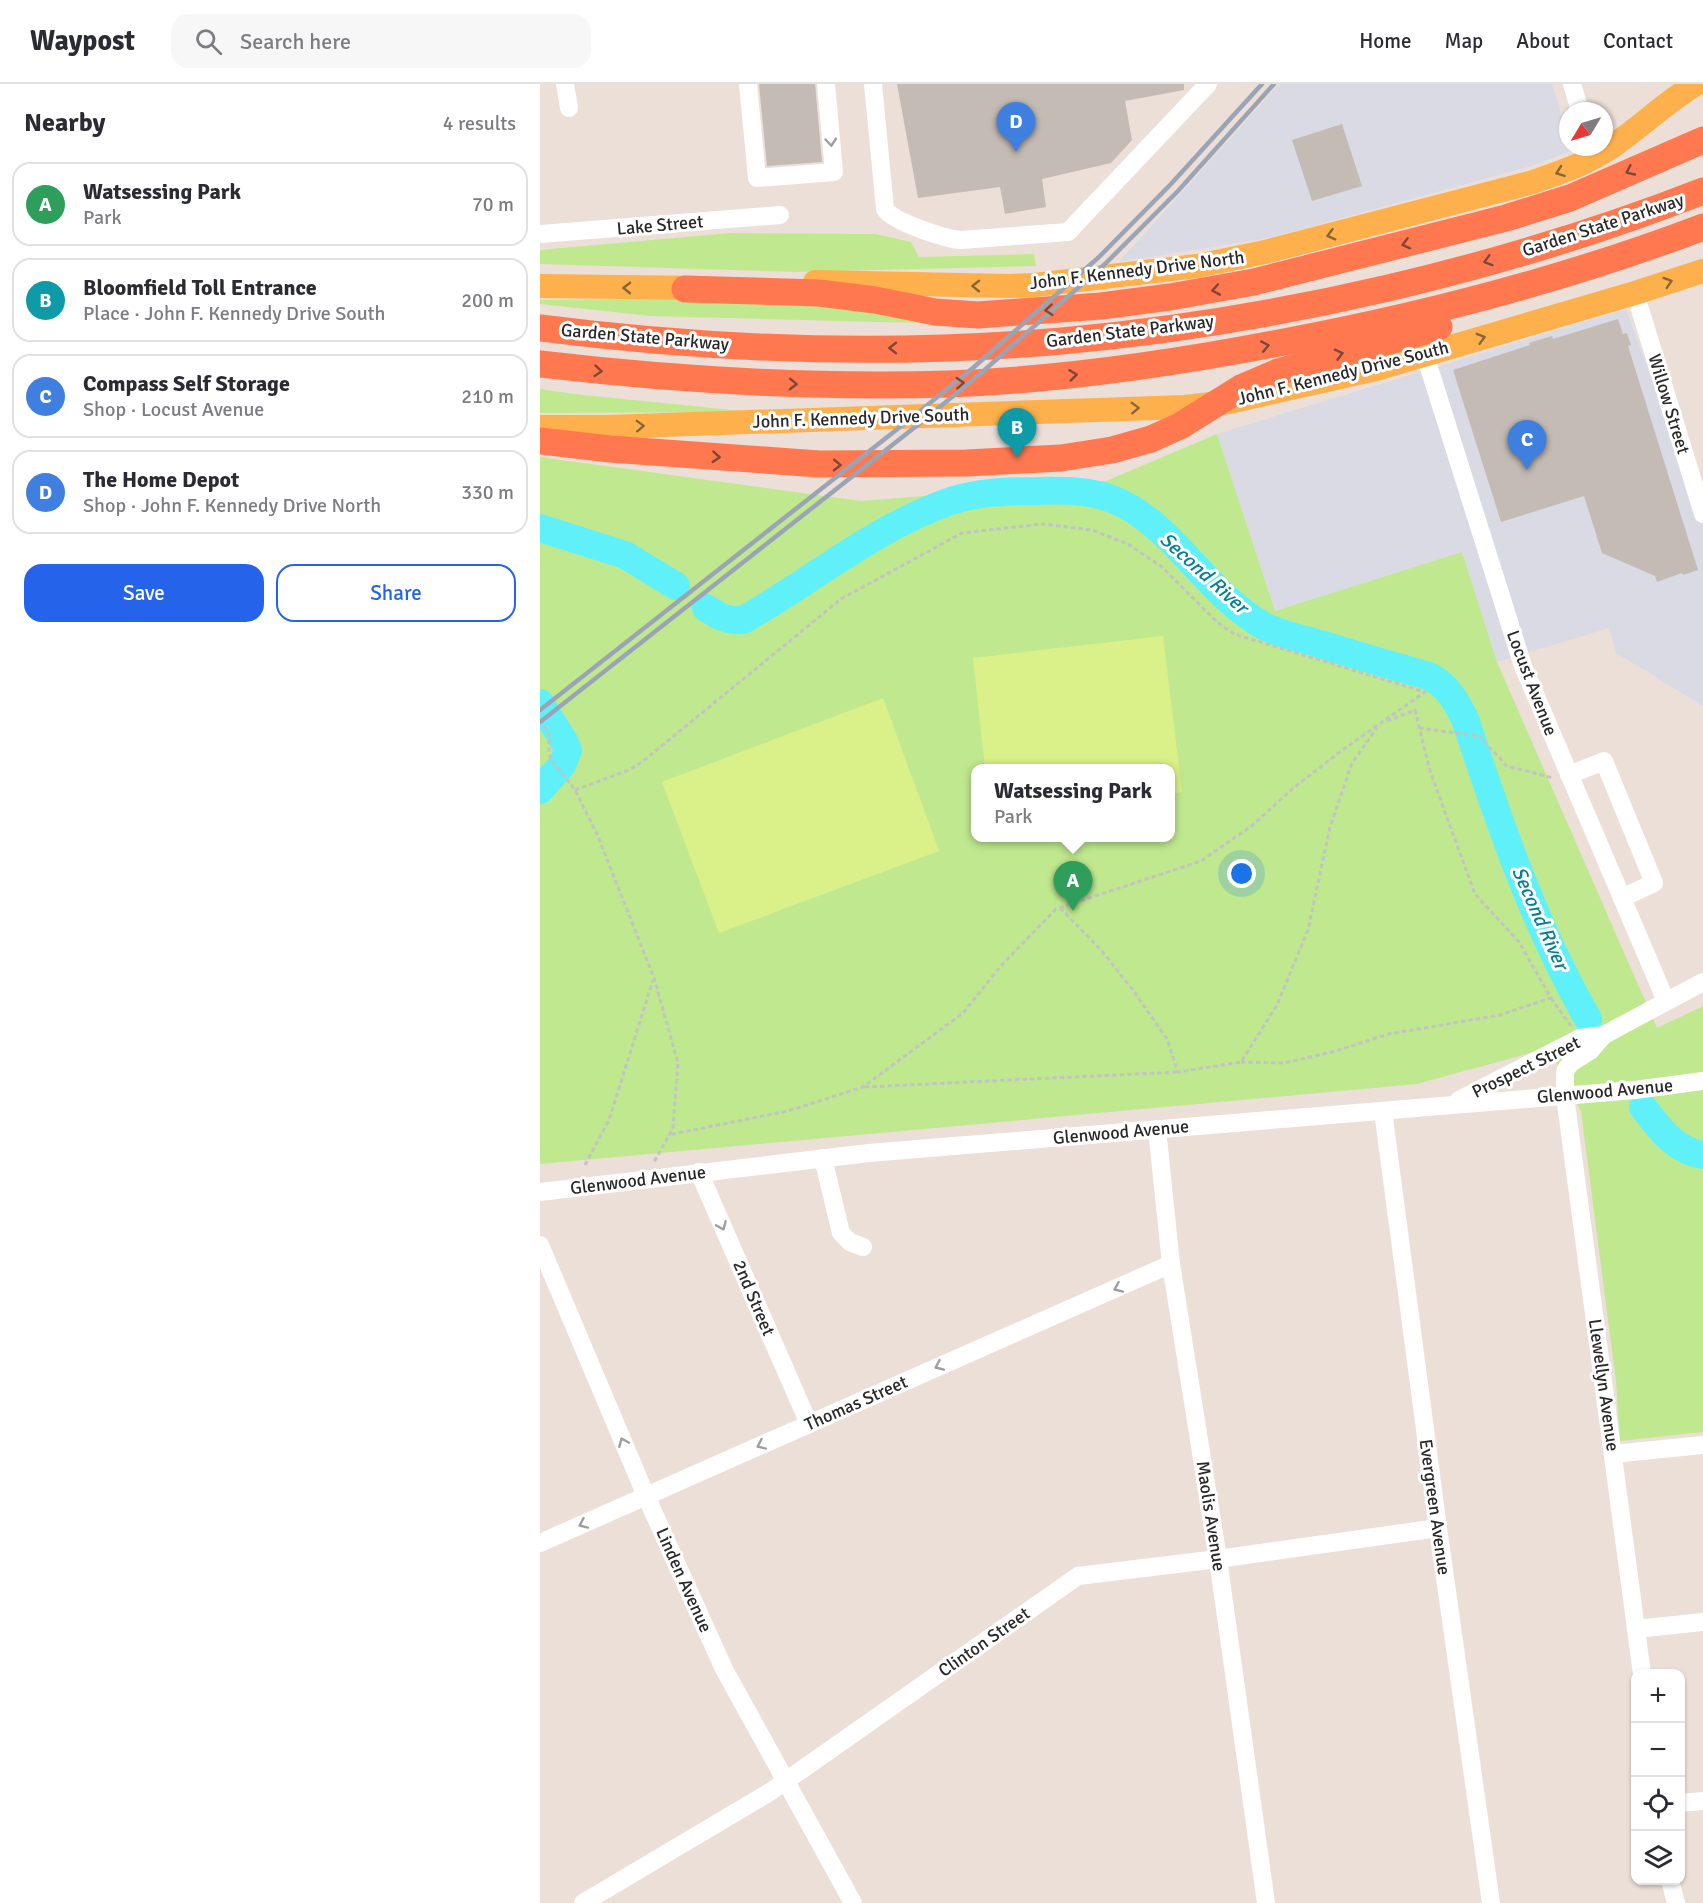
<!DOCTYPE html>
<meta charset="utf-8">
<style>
:root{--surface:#fff;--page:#f7f7f7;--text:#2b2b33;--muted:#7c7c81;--line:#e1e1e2;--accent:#2563eb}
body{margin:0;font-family:Signika,sans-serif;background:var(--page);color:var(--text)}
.controls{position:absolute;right:18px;bottom:18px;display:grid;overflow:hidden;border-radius:12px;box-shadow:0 2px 4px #0004}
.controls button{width:54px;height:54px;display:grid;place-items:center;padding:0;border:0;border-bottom:2px solid var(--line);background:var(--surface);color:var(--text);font:30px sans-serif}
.compass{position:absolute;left:1019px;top:18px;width:54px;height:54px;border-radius:50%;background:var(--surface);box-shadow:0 2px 4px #0004;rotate:232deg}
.you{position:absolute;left:702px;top:790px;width:21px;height:21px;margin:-15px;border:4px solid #fff;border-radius:50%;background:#1a73e8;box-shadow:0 0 0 9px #1a73e833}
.badge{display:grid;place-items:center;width:39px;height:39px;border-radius:50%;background:var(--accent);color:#fff;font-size:20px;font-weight:700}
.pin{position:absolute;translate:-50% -50px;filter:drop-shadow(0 2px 3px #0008)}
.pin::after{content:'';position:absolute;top:32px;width:21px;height:18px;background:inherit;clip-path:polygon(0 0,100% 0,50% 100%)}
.popup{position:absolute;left:431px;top:680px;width:204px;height:78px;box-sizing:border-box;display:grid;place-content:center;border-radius:12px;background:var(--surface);filter:drop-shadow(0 2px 4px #0005);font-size:20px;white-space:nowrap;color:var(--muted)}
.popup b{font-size:22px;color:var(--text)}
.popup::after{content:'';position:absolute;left:50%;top:100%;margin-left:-12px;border:12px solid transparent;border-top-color:var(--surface)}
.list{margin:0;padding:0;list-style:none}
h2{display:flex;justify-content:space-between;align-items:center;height:78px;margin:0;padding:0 24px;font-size:26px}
h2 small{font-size:20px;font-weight:400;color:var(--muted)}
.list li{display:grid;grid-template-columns:39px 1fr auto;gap:18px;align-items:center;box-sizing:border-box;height:84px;margin:0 12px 12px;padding:0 12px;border:2px solid var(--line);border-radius:18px}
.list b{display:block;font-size:22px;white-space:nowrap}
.list p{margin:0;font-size:20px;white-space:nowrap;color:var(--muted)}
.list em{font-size:20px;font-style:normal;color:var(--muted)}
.actions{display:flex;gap:12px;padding:18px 24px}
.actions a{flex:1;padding:14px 0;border:2px solid var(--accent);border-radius:18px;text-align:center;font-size:21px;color:var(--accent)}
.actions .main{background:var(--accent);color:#fff}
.icon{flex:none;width:33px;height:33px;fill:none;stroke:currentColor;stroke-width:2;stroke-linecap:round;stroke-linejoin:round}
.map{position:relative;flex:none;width:1163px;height:1819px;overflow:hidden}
header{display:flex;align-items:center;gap:36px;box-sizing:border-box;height:84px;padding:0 30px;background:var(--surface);border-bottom:2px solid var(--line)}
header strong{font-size:28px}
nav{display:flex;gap:33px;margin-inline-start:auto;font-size:21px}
.search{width:420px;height:54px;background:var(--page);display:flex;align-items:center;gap:15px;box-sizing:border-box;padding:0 21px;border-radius:18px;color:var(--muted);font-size:22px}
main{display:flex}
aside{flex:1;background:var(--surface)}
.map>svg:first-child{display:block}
.industrial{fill:#dadae4}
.green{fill:#c0e98f;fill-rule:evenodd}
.pitch{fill:#daf189}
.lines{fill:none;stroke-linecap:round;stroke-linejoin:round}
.river{stroke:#60f0f9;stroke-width:28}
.building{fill:#c3bbb4}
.path{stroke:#c3c3c3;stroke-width:3;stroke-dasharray:4.5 3;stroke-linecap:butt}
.minor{stroke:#fff;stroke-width:18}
.major{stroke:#fdb04c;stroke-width:24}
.highway{stroke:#ff7850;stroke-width:27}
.rail{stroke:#9ba4b5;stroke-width:4.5}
.oneway{stroke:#9e9e9e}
.oneway2{stroke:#7e4838}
.oneway3{stroke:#886538}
.labels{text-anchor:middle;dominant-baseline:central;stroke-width:6;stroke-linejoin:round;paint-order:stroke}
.street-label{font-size:18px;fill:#282828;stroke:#fff}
.water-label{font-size:20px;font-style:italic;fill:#038094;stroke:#fff}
</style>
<header>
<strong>Waypost</strong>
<div class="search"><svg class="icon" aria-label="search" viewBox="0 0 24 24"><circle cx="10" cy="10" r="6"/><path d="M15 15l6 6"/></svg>Search here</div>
<nav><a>Home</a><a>Map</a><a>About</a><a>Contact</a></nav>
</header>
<main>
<aside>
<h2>Nearby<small>4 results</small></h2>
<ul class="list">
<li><span class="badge" style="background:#2e9e5b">A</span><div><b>Watsessing Park</b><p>Park</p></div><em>70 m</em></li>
<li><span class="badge" style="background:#0f9aa8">B</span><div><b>Bloomfield Toll Entrance</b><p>Place · John F. Kennedy Drive South</p></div><em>200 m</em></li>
<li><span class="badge" style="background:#3f7fe0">C</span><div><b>Compass Self Storage</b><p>Shop · Locust Avenue</p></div><em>210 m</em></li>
<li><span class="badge" style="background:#3f7fe0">D</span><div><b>The Home Depot</b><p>Shop · John F. Kennedy Drive North</p></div><em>330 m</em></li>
</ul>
<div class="actions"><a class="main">Save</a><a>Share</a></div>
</aside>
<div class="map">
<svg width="1163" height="1819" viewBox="0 0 1163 1819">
<rect width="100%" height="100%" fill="#ecdfd8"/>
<g class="industrial">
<path d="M739,0H1012L1028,51V63H1032L1033,66L995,81L733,153L579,178Z"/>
<path d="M1086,225L1163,435V622L1076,569L1069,544L957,578L922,469L735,527L677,350Z"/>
</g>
<g class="green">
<path d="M190,149L336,150L371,158L379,173L494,170L496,182L256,188L0,180V166Z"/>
<path d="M208,213L292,217L379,239L110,232L0,220V216Z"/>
<path d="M0,305L34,310L212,328L0,329Z"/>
<path d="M677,350L735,527L922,468L957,578L1117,944L1163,922V1348L1080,1357L1076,1297L1041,1028L1009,964L877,1000L0,1080V373L321,417L566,397ZM436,684H630V754H436Z"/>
</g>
<g class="pitch">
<path d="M623,552L642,708L631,710L630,684H445L433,574Z"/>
<path d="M343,614L399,767L179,849L122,698Z"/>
</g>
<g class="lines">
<g class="river">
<path d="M0,444L85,471L136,502"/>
<path d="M166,524C179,532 188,538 203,536C272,497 335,443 411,417C438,408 467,407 496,407C520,406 550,406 572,415C632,438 667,511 724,542C741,551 762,554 780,560C816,571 853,582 889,592C908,602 916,617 925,635C959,738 994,841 1048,935"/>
<path d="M0,619L24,657L28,666L22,681L0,706"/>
<path d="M1103,1023C1119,1044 1135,1067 1163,1071"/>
</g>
</g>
<g class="building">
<path d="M219,0H275L282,78L227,82Z"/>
<path d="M357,0H644V6L585,17L592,56L571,79L502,95L506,123L465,130L460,103L378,114Z"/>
<path d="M802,40L822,102L772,117L752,56Z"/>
<path d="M1078,235L1083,250L1087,249L1091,261L1088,262L1158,486L1143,491L1142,489L1117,498L1115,492L1062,469L1044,412L961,438L913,286L990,261L989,259L1012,252L1013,255Z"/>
</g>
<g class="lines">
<g class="path">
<path d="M0,636L9,649V670L11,675L35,706L57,750L114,894L138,979L133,1044L114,1078"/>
<path d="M879,644L939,652L967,682L1013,694"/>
<path d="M35,706L89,686L102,678L301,515L422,449L503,440L552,446L588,460L622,483L677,538L694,550L885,608L801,667L752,705L713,741L661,777L516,825L459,884L423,929L323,1003L248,1027L128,1051"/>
<path d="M520,824L562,867L595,909L627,955L638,988L701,978L737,921L768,846L790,743L812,679L837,644"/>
<path d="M1011,914L1031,942"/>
<path d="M701,978L744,979L796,967L849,950L960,931L1011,914L979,858L935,810L890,687L875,626L847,637"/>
<path d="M325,1003L638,988"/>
<path d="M45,1081L69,1036L113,896"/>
</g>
<g class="minor">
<path d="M25,0L29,24"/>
<path d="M208,0L217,94L294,88L286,0"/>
<path d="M333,0L345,125C353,138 406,155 421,156L528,148L668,0"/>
<path d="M1032,0L1040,27"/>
<path d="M0,150L240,131"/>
<path d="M1095,209L1163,430"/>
<path d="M885,271L983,582L1126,917"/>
<path d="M1029,691L1064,677L1114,799L1082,814"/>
<path d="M1064,951L1050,967L1031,979L1026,985L1025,990V1012L1102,1590"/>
<path d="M919,1016L1040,954L1064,951L1163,898"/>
<path d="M843,1027L898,1444L951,1819"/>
<path d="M617,1045L631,1180L678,1475L726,1819"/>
<path d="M283,1074L301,1149L310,1158L323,1163"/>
<path d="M159,1088L269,1340"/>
<path d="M0,1108L329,1069L1095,1006L1163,997"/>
<path d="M0,1161L106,1412L184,1585L313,1819"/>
<path d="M1073,1370L1163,1361"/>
<path d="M0,1459L631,1180"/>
<path d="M1096,1545L1163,1538"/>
<path d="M1140,1719L1163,1717"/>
<path d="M1130,1796L1136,1819"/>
<path d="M43,1819L230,1708L538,1492L678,1475L898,1444"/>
</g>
<g class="major">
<path d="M275,198L469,202L495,201L657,182L725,168L993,98C1021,88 1049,79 1074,61C1102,42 1126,18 1156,0"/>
<path d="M0,202L162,204"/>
<path d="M0,343H68L645,323L689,318L836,285L1095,209L1163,187"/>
</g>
<g class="highway">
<path d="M145,205L279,209L335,216L395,228L438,231L561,222L630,213L714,198L966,134L1030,114L1163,56"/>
<path d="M0,244C172,266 349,272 522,257C739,237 960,186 1163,107"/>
<path d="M0,280C136,296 272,304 409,300C520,296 630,280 739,259C883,232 1026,195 1163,143"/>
<path d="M0,357L70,365L279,380L427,379L521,374L572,366L611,355L640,342L701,304L738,288L899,243"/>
</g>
<g class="rail">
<path d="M0,626L374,332L434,283L559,173L631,100L722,0"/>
<path d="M0,638L379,340L440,290L565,180L638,107L734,0"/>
</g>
</g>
<defs><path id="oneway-chevron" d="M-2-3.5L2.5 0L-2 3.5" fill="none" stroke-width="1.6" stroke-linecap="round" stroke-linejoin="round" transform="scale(1.5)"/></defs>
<g class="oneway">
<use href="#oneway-chevron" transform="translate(291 58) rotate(85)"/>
<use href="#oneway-chevron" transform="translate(182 1142) rotate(67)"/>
<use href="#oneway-chevron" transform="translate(578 1204) rotate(156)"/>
<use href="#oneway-chevron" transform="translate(399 1282) rotate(156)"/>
<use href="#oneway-chevron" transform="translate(83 1358) rotate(-113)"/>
<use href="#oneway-chevron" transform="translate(221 1361) rotate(156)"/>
<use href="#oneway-chevron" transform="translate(43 1440) rotate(156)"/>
</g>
<g class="oneway2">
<use href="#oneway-chevron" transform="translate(1090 87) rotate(155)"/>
<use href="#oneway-chevron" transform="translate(866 160) rotate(166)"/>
<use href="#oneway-chevron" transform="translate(948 177) rotate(164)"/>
<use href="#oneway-chevron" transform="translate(676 206) rotate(170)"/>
<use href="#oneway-chevron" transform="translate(509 226) rotate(175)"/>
<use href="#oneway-chevron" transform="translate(725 262) rotate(-11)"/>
<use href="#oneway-chevron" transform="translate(353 264) rotate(180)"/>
<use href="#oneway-chevron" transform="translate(799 270) rotate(-15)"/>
<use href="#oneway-chevron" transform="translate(58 287) rotate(5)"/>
<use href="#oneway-chevron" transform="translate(533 291) rotate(-7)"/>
<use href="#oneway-chevron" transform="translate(420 299) rotate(-3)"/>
<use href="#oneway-chevron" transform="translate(253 300) rotate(1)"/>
<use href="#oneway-chevron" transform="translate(176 373) rotate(4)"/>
<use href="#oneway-chevron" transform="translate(297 381) rotate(1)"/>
</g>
<g class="oneway3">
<use href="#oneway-chevron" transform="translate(1020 88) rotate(160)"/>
<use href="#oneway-chevron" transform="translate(791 151) rotate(165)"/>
<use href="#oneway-chevron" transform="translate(1128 198) rotate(-18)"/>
<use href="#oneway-chevron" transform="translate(436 202) rotate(-179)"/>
<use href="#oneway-chevron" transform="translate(87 204) rotate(-179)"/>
<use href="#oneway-chevron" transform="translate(941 254) rotate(-16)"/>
<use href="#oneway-chevron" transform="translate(595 324) rotate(-2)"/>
<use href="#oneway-chevron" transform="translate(100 342) rotate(-2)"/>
</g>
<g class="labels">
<g class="street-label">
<text transform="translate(120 141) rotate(-5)">Lake Street</text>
<text transform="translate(1063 141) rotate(-18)">Garden State Parkway</text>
<text transform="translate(597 186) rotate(-7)">John F. Kennedy Drive North</text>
<text transform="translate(590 247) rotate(-7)">Garden State Parkway</text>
<text transform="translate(105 253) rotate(5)">Garden State Parkway</text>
<text transform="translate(803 289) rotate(-14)">John F. Kennedy Drive South</text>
<text transform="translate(1129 320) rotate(73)">Willow Street</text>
<text transform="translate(321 334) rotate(-2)">John F. Kennedy Drive South</text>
<text transform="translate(992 599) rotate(69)">Locust Avenue</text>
<text transform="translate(986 983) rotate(-26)">Prospect Street</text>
<text transform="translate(1065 1007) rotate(-5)">Glenwood Avenue</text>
<text transform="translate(581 1048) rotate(-5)">Glenwood Avenue</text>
<text transform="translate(98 1096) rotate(-7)">Glenwood Avenue</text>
<text transform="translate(214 1214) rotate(67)">2nd Street</text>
<text transform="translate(1064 1301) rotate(82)">Llewellyn Avenue</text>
<text transform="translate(316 1319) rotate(-24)">Thomas Street</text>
<text transform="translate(895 1423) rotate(82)">Evergreen Avenue</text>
<text transform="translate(671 1432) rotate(81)">Maolis Avenue</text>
<text transform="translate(144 1496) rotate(66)">Linden Avenue</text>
<text transform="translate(444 1558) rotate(-35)">Clinton Street</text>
</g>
<g class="water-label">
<text transform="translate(664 489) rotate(42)">Second River</text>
<text transform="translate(1000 834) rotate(66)">Second River</text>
</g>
</g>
</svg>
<div class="controls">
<button>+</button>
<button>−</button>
<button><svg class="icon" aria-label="locate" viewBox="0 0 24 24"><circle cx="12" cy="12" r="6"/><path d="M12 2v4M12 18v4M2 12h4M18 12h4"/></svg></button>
<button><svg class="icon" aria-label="layers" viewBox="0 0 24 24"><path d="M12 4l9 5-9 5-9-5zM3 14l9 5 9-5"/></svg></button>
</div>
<svg class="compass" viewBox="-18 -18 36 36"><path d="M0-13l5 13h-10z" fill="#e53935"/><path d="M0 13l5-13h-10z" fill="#7c7c81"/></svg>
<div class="you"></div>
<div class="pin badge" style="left:533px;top:827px;background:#2e9e5b">A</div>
<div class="popup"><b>Watsessing Park</b>Park</div>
<div class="pin badge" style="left:477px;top:374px;background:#0f9aa8">B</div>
<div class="pin badge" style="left:987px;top:386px;background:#3f7fe0">C</div>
<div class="pin badge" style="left:476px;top:68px;background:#3f7fe0">D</div>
</div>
</main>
